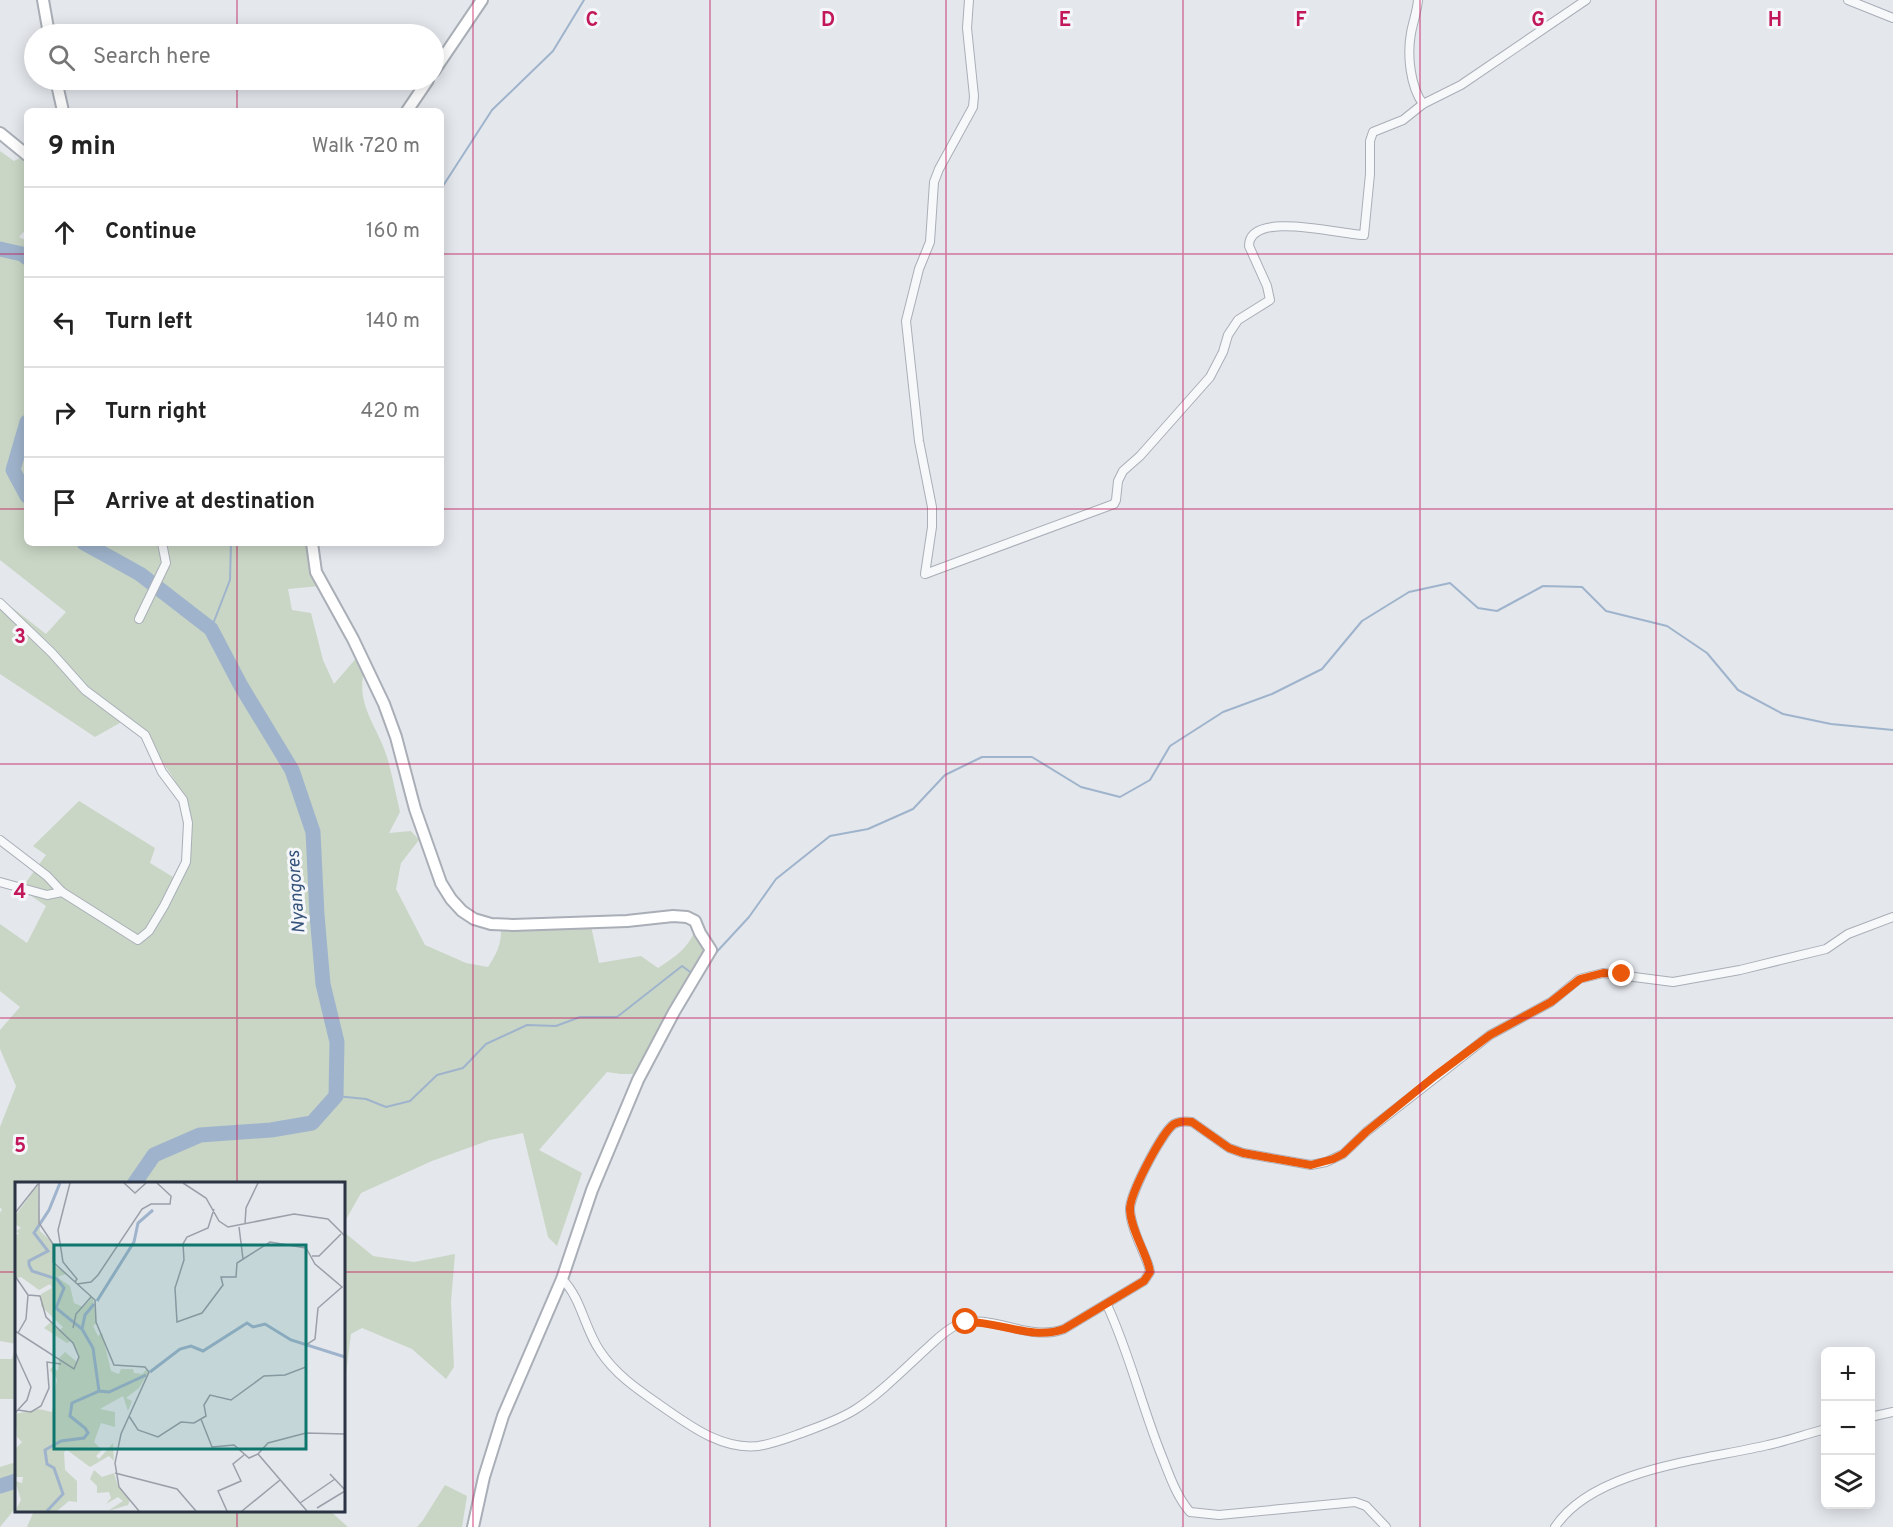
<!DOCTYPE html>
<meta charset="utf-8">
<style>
:root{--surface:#fff;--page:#f2f2f2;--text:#222;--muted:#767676;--line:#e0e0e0}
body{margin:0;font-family:Overpass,sans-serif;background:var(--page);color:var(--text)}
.controls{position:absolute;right:18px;bottom:18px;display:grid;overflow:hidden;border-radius:9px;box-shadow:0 3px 15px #0003}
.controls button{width:54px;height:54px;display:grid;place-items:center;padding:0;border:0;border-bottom:2px solid var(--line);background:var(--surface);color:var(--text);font:30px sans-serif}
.stop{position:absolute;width:18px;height:18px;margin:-14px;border:4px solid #ea580c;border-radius:50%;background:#fff}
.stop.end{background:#ea580c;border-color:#fff;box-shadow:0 2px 6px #0008}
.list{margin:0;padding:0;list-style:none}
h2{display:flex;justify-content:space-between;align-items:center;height:78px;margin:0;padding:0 24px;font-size:26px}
h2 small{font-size:20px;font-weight:400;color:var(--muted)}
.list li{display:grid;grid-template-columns:39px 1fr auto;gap:18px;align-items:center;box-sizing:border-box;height:90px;padding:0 24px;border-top:2px solid var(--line)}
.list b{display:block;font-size:22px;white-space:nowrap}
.list em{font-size:20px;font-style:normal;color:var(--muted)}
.icon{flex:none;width:33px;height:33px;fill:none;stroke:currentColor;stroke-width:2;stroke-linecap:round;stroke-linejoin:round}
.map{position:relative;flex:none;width:1893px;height:1527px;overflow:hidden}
.search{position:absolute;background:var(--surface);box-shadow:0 3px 15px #0003;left:24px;top:24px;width:420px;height:66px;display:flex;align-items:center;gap:15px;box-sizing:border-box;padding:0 21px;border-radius:33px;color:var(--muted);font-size:22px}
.panel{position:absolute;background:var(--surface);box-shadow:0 3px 15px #0003;left:24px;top:108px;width:420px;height:438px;border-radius:9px}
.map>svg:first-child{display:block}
.green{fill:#c9d6c5}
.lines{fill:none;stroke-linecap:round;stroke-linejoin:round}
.stream{stroke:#9fb4cc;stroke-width:2}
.river{stroke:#9fb4cc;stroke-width:15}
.street-casing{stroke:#a9aeb7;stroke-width:10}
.secondary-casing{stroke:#a9aeb7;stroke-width:14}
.street{stroke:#f7f8fa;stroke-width:8}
.secondary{stroke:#fff;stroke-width:10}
.route{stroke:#ea580c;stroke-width:8}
.grid{fill:none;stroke:#c2185b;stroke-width:1.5;stroke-opacity:0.55}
.labels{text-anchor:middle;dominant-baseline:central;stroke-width:6;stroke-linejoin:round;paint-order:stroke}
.water-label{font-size:18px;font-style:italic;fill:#34527a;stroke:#f4f6f9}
.inset-river{fill:none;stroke:#9fb4cc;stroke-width:3}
.inset-road{fill:none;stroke:#9a9fa9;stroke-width:1.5}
.view{fill:#0f766e;fill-opacity:0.15;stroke:#0f766e;stroke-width:3}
.inset-edge{fill:none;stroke:#2b3445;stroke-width:3}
.grid-label{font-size:20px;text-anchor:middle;font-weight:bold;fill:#c2185b;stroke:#f4f6f9;stroke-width:6;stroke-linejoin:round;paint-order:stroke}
</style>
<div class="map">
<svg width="1893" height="1527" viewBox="0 0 1893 1527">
<rect width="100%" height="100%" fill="#e4e7ec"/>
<g class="green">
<path d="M0,151L14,161L24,156L27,158V228L19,237L27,241V543H310L320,586L288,589L292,610L311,613L323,660L334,684L358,656L365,669C354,703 378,727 387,757C392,775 396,794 400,812L389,833L411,831L419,840L401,863L396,889L425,945L466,963L488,967C497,953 502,943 501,927L591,926L599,963L641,956L658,968C675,957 687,949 695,931L706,948L702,959L674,1000L635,1074H621L607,1072L539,1150L582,1173L557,1246L548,1237L523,1133L490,1140L432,1161L361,1193L344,1223V1184H16V1399H0V1359H12L16,1344L0,1341V1213L2,1209L0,1208V1127L16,1086L0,1049V1030L20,1007L0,991V924L27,943L46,906L21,889L46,855L33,846L79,801L155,848L150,863L173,877C178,868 187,854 189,843C197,793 156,754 125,720L95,737L0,674V598L46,634L66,612L0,560Z"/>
<path d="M344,1232L373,1256L414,1262L455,1254L451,1302L454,1367L446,1379L412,1349L362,1328L351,1334L344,1389Z"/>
<path d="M16,1462V1510H329L348,1527H27L33,1513L13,1511L0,1527V1467Z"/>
<path d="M445,1485L467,1496L462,1527H417L423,1520Z"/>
</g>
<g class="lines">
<g class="stream">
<path d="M441,189L492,110L553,51L584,0"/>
<path d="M211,629L230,580L231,543"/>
<path d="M712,957L749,917L776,879L830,836L868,829L913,809L945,775L982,757H1032L1081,787L1120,797L1150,780L1170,746L1223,712L1272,694L1322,669L1362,621L1409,592L1450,583L1478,608L1497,611L1543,586L1582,587L1606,611L1667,626L1707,653L1738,690L1783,714L1831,724L1893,730"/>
<path d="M336,1096L366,1099L386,1107L410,1101L437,1075L463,1068L486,1044L527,1025L556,1026L580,1017H617L682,966L693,974"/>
</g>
<g class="river">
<path d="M0,249L22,254L27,258"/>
<path d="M27,422L13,470L27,496"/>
<path d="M84,543L140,574L211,629L241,686L292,770L313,832L317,915L323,984L337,1042L336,1096L312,1123L271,1130L200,1135L154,1155L134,1184"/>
<path d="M0,1486L16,1481"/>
</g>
<g class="street-casing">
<g id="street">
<path d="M969,0L967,28L974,96L973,107L939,169L934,182L930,242L919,269L906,321L919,441L932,507V527L925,574L1114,504L1116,500L1118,481L1123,471L1140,456L1210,377L1223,352L1228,335L1238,320L1270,300L1267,286L1249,246C1249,209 1343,235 1364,235L1370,174V141L1373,132L1403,120L1423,104L1461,85L1586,0"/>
<path d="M1418,0C1417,12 1413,22 1411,33C1407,55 1410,86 1423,104"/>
<path d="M1848,0L1893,18"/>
<path d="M0,603L52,653L85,690L145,735L162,772L183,800L188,823L186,862L164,906L149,931L138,940L62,892L47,876L0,840"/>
<path d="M139,619L166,563L162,543"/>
<path d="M0,882L47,895L62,892"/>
<path d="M562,1279C582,1299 584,1328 600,1351C615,1374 637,1389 660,1405C689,1425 721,1450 758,1446C773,1444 788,1438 802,1433C820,1426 839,1420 856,1409C881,1393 903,1370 925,1350C935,1341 945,1330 957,1325C991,1311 1027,1343 1064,1329L1144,1281L1150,1272L1149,1267C1143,1249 1131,1229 1130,1210C1129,1195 1162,1132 1174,1124C1180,1121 1185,1121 1192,1122L1229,1148L1243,1153L1311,1165L1326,1162L1343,1154L1366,1132L1490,1035L1551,1002L1579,979L1603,973L1673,982L1740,970L1826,949L1848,934L1893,917"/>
<path d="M1107,1305C1130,1354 1142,1408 1163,1459C1170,1477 1177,1497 1190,1512L1219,1515L1355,1502L1366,1506L1386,1527"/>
<path d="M1870,1417L1893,1412"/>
<path d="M1555,1527C1594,1468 1705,1460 1768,1445C1787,1441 1806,1434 1826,1429"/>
</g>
</g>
<g class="secondary-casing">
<g id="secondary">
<path d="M43,0L49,34"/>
<path d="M434,71L482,0"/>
<path d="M56,80L63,111"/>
<path d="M407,111L428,80"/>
<path d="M0,133L27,155"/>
<path d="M312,543L316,572L353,639L384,704L396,737L415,809L441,883L451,899L462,911L474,919L491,924L513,925L627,921L673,916L687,917L695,921L700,933L711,950L674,1012L638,1080L592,1190L562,1279L503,1416L484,1477L473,1527"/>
</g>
</g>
<use href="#street" class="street"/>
<use href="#secondary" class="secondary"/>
</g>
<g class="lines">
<path class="route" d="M966,1322C999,1321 1032,1341 1064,1329L1144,1281L1150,1272L1149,1267C1144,1249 1131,1229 1130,1210C1129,1195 1162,1132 1174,1124C1180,1121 1185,1121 1192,1122L1229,1148L1243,1153L1311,1165L1333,1159L1343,1154L1366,1132L1435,1076L1490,1035L1551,1002L1580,979L1603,973L1622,974"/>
</g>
<path class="grid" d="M237,0V34M473,0V1527M710,0V1527M946,0V1527M1183,0V1527M1420,0V1527M1656,0V1527M237,80V111M0,254H27M441,254H1893M0,509H27M441,509H1893M237,543V1184M0,764H1893M0,1018H1893M0,1272H16M344,1272H1893M237,1510V1527"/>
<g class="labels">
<g class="water-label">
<text transform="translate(297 892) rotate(-94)">Nyangores</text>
</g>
</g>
<g transform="translate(15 1182)">
<rect width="330" height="330" fill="#e4e7ec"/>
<path d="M23,3L25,49L37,60L39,83L51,92L42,95L55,104L59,121L68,125L76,117L73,114L78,117L82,141L78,144L83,154L87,151L96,189L104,192L106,187H118L119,191L127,192L132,187L133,191L124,206L111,216L117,219L113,229L108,214L85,227L100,230V245L86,241L79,260L87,268L81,274L84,277L98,261L99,279L94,274L75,285L52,268L49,270L50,288L62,299V320L54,319L42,329H0L6,318L0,299L7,301L8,295H0V267L7,260L2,255L0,232L24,227L37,230L42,197L35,188L37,185L43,189L44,176L50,170L62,180L64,172L56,159L52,161L29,146L36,140L45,148L48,145L26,124V112L37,106L35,102L24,108L6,95L1,96L0,53L4,52L1,49L6,46L0,42V34ZM79,288L87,295L99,291L103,304L115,318L113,323L93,329L108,319L103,315L91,322L96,316L94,310L82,311V304L75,297Z" fill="#c9d6c5"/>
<path class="inset-river" d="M82,119L119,60L123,41L138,28M67,147L70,133L79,122M135,190L165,167L176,164L188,169L232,141L238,145L250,142L276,158L330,175M84,209L94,210L131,193M32,329L48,312L39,286L32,282L30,268L46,259L69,256L73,251L70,246L55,234L57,221L84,209L78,166L67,147L41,126L49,106L42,97L17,89L14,83V79L33,69L19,51L34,28L45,1"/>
<path class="inset-road" d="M24,1V41L38,62V80L80,118L81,140L99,183L130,185L134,190L106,252L100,281L104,305L124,329M55,1L43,48L48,80L62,97L60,100M109,1L120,11L131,1M168,1L191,16L204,39L213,45L279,32L313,37L330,54M0,31L23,2M230,42L231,26L243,1M224,45L228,77M297,74H304L326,52M0,94L13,113L11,137L3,151M62,102L76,100L83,93L127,27L136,22H155L156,14L142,1M58,146L61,132L76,115M0,149L59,187L64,175L58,161L31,135L25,114L13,113M0,170L16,205L12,218L0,231M3,228L16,230L26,224L34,206L32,180L46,182M114,234L123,248L143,255L166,240L179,241L191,234L189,223L195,213L216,218L249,194L270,193L291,185V163L300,157L303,126L327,105L300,82L291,66L255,60L222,81L221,95H206L208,103L187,131L162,140L160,106L169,78L168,62L172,55L193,46L199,27M186,237L197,265L219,263L234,276L243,272L292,329M243,272L253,261L291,251L330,252M100,291L162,307L181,329M315,292L330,308M285,321L320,297M302,326L330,309M212,329L203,309L226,299L218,282L229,273M227,329L265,298"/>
<path class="view" d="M39,63H291V267H39Z"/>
<rect width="330" height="330" class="inset-edge"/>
</g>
<g class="grid-label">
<text x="592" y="26">C</text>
<text x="828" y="26">D</text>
<text x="1065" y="26">E</text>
<text x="1301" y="26">F</text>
<text x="1538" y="26">G</text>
<text x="1775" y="26">H</text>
<text x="20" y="643">3</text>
<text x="20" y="898">4</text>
<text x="20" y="1152">5</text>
</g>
</svg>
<div class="controls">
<button>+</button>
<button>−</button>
<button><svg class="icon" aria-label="layers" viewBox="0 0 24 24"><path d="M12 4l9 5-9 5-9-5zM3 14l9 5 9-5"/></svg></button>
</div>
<div class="stop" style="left:966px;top:1322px"></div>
<div class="stop end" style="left:1622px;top:974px"></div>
<div class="search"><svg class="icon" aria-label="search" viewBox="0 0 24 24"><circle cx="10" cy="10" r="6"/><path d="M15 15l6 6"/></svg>Search here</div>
<section class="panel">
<h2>9 min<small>Walk · 720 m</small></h2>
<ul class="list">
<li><svg class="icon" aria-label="ahead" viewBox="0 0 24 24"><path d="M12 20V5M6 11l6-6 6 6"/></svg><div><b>Continue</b></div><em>160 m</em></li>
<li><svg class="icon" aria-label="left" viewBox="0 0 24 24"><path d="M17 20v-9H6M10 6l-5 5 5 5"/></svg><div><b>Turn left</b></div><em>140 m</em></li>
<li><svg class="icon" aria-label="right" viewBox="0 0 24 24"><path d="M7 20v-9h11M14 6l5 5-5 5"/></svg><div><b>Turn right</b></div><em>420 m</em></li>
<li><svg class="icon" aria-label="arrive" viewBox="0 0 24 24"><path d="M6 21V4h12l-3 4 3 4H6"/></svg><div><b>Arrive at destination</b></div></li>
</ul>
</section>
</div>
